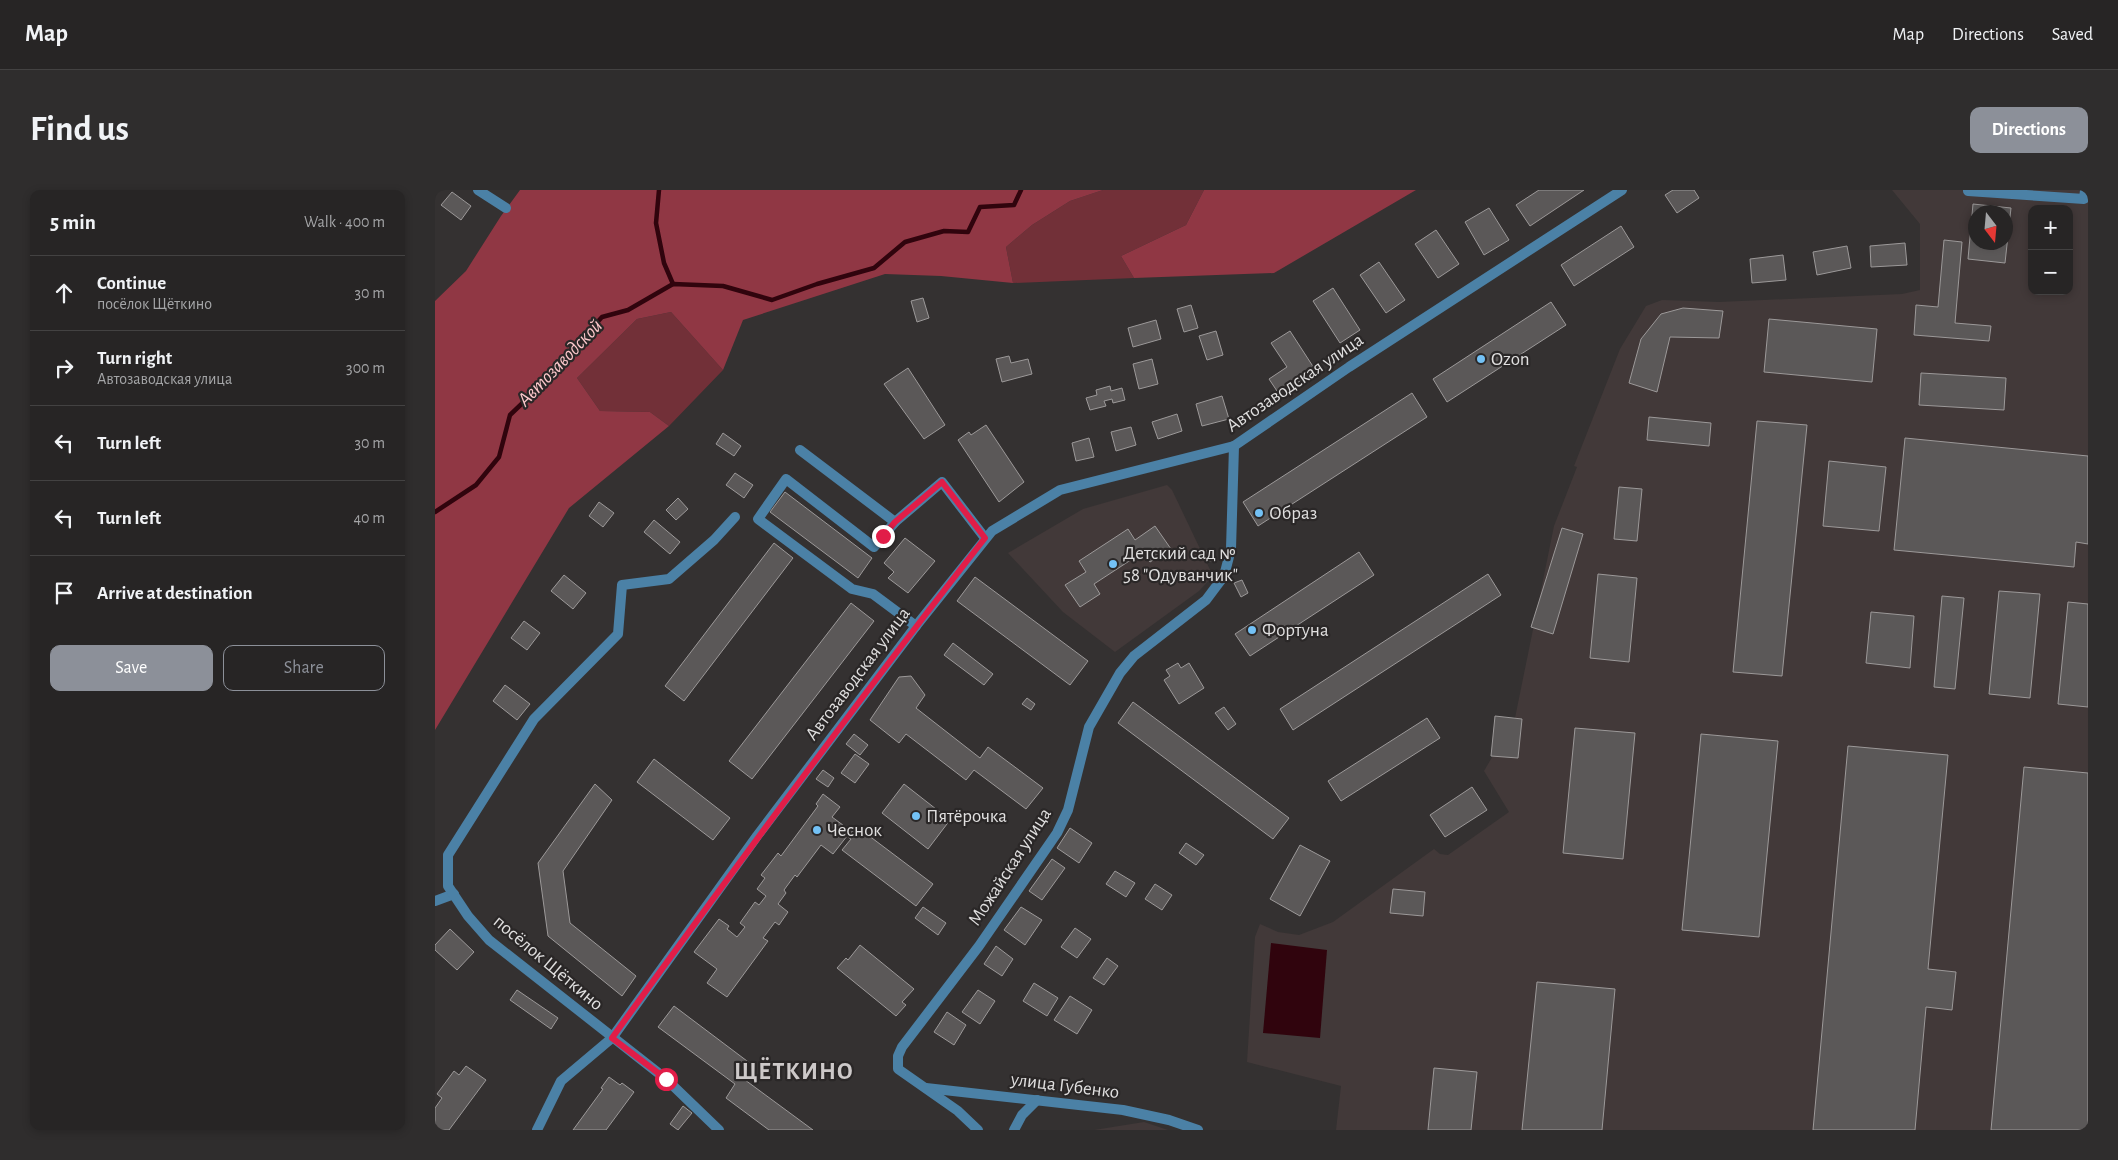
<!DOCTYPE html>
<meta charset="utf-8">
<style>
:root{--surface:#272525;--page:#2f2d2d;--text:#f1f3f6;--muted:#a4a5a7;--line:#434242;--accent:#8c9099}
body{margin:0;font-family:"Alegreya Sans",sans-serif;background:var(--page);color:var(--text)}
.controls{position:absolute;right:15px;top:15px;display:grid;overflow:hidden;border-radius:10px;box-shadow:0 2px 8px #0003}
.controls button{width:45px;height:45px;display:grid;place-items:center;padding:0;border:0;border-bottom:1px solid var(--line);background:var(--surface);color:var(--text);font:25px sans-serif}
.compass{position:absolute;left:1533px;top:15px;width:45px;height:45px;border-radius:50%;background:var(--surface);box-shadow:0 2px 8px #0003;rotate:164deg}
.stop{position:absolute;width:15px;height:15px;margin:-11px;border:4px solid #e11d48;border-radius:50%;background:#fff}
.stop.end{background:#e11d48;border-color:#fff;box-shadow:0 1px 5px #0008}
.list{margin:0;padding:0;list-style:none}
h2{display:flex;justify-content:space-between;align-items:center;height:65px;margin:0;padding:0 20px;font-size:21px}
h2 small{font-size:16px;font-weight:400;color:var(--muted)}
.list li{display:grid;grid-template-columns:32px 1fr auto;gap:15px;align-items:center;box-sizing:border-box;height:75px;padding:0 20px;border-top:1px solid var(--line)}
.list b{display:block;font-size:19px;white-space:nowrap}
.list p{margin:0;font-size:16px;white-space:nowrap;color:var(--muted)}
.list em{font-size:16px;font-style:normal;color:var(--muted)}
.actions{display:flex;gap:10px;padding:15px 20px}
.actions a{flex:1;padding:11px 0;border:1px solid var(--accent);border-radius:10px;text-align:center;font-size:18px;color:var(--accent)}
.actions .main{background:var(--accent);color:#fff}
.icon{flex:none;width:28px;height:28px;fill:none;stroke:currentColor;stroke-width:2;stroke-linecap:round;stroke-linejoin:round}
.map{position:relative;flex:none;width:1653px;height:940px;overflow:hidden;border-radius:10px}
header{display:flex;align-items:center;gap:30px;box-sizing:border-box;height:70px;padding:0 25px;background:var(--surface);border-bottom:1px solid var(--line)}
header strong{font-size:24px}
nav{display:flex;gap:28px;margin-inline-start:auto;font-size:18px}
.intro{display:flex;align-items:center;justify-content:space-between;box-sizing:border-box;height:120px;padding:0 30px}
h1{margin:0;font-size:35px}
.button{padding:12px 22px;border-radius:10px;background:var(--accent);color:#fff;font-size:18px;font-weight:700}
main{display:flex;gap:30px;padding:0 30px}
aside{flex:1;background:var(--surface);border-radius:10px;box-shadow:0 2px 8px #0003}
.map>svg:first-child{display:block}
.built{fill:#423939;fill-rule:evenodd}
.green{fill:#723038}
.forest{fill:#903744}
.water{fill:#30040d}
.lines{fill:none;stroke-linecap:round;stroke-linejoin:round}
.stream{stroke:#30040d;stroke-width:4.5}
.building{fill:#5b5858;stroke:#9c9999;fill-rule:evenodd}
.minor{stroke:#4b81a6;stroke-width:10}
.route{stroke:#e11d48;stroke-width:6}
.poi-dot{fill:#73c1f5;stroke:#2a2727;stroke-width:2}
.labels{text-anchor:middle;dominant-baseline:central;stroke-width:4.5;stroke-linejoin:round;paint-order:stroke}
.poi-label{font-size:19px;fill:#e0dfdf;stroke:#2a2727;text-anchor:start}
.street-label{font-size:19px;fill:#e0dfdf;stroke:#2a2727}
.water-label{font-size:20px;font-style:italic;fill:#fec9cc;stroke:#2a2727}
.district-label{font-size:24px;font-weight:bold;letter-spacing:1px;fill:#cdc9c9;stroke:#2a2727}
</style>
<header>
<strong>Map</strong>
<nav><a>Map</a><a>Directions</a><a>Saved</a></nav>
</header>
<div class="intro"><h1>Find us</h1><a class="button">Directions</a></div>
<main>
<aside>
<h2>5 min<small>Walk · 400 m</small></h2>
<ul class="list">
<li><svg class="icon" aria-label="ahead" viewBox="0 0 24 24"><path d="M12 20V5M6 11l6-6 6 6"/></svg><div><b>Continue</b><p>посёлок Щёткино</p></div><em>30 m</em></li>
<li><svg class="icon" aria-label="right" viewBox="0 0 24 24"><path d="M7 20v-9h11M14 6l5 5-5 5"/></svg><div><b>Turn right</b><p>Автозаводская улица</p></div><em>300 m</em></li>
<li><svg class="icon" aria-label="left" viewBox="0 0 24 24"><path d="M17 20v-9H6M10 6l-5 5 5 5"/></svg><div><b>Turn left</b></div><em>30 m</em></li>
<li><svg class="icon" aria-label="left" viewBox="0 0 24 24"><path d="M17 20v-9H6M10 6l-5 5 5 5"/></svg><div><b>Turn left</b></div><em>40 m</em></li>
<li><svg class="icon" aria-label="arrive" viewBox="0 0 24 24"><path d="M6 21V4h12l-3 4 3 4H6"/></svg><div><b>Arrive at destination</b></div></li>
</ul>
<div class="actions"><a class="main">Save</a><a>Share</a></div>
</aside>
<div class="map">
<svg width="1653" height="940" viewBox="0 0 1653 940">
<rect width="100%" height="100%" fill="#343131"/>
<g class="built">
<path d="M1457,0H1653V940H901L906,896L812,872L820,747L825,734L843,742L864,745L898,732L999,659L1005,664L1013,665L1074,622L1049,581L1080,528L1119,336L1142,277L1139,276L1185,159L1211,116L1227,110L1284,112L1467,104L1485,100V34ZM1597,19H1634V101H1597ZM1540,22H1570V52H1540Z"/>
<path d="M732,295L737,300L778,386L764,401L680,462L628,422L573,363L648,319Z"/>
<path d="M709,932L733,940H659Z"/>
</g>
<g class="green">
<path d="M668,0H769L751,35L686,66L699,88L578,93L571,57L597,35L635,11Z"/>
<path d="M236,122L288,180L234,236L215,222L165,221L142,188L202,129Z"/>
</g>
<g class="forest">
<path d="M85,0H668L635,11L597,35L571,57L578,93L506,86L450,84L308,130L288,180L236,122L202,129L142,188L165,221L215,222L234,236L134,318L0,540V111L31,81L66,26Z"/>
<path d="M769,0H981L839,83L699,88L686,66L751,35Z"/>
</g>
<path class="water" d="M836,753L892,760L885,848L828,843Z"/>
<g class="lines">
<g class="stream">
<path d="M224,0L221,33L229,73L238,94"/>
<path d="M0,322L41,295L64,267L75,225L97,204L167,127L193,120L238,94L288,96L337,110L382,94L439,78L470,52L509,41L533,42L545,17L579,15L586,0"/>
</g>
</g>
<g class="building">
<path d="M1104,0H1149L1095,36L1081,15Z"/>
<path d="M1238,0H1259L1264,8L1242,23L1230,5Z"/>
<path d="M17,2L36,16L26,30L6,15Z"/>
<path d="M1538,14L1576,18L1570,73L1533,69ZM1540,22H1570V52H1540Z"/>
<path d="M1054,18L1074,50L1049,65L1030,32Z"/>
<path d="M1186,36L1199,57L1139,96L1126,75Z"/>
<path d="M1001,40L1024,74L1003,88L980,54Z"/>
<path d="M1509,50L1527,52L1520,133L1556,136L1554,151L1479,145L1481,115L1503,117Z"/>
<path d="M1470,53L1472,75L1436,77L1435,56Z"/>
<path d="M1412,56L1416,78L1382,85L1378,62Z"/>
<path d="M1348,65L1351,90L1317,93L1315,69Z"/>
<path d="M944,72L970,110L951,123L925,85Z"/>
<path d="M898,98L925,140L905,153L878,111Z"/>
<path d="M488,108L494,128L482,132L476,111Z"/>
<path d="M1116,112L1131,135L1012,212L998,189Z"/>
<path d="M756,115L763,138L749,142L742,119Z"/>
<path d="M1248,118L1288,121L1284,148L1235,147L1222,202L1194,193L1206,149L1226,124Z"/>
<path d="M1334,129L1442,139L1437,192L1329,182Z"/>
<path d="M721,130L726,149L698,157L693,138Z"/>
<path d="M781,141L788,165L772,170L764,146Z"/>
<path d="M855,141L879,178L868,185L870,188L844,204L834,189L852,177L836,153Z"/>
<path d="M574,166L576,173L593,169L597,184L567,192L561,169Z"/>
<path d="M717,169L723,194L704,199L698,174Z"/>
<path d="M473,178L510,235L489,249L449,194Z"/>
<path d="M1486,183L1571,188L1569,220L1484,215Z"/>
<path d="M675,196L676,201L687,198L690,210L678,213L677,209L669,211L671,216L655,220L651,208L662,205L661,200Z"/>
<path d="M977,203L992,227L823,336L808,312Z"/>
<path d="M787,206L794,229L767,236L761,214Z"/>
<path d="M742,224L747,241L723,249L717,232Z"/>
<path d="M1214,227L1276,233L1274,256L1212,250Z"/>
<path d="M1322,231L1372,235L1347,486L1298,482Z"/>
<path d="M551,235L589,292L564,312L523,250L534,242L536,245Z"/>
<path d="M696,237L701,255L681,261L676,242Z"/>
<path d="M288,243L306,256L299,266L281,254Z"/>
<path d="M654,248L659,267L641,271L637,253Z"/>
<path d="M1470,248L1653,266V354L1641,352L1639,377L1459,360Z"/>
<path d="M1394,271L1451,277L1444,341L1388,336Z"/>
<path d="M300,283L318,295L309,308L291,295Z"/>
<path d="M1184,297L1207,299L1202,351L1179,349Z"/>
<path d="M350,302L437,368L423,388L335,322Z"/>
<path d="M243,308L253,319L241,330L231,320Z"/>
<path d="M164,312L179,323L168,337L154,326Z"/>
<path d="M219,330L245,352L235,364L209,342Z"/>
<path d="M720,336L736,359L715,372L708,362L659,394L665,404L645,417L630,395L651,382L644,371L693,339L700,350Z"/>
<path d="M1127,338L1148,344L1118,444L1096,437Z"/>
<path d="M470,348L500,371L473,403L453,388L459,382L449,373Z"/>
<path d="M339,353L358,368L249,511L230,496Z"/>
<path d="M777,359L780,370L774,371L771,361Z"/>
<path d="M924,362L939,385L815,466L800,444Z"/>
<path d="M1053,384L1066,405L858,540L845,519Z"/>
<path d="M1163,384L1202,388L1194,472L1155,468Z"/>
<path d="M129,385L151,403L138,419L116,401Z"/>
<path d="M540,387L653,471L635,495L522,411Z"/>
<path d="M807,390L813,403L806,407L799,393Z"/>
<path d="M1564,401L1605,404L1595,508L1554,504Z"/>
<path d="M1507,406L1529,408L1520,499L1499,497Z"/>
<path d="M1633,412L1653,414V517L1623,514Z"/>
<path d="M416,413L439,431L317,589L294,571Z"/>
<path d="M1436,422L1479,426L1475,478L1431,473Z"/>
<path d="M89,431L105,443L92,460L76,448Z"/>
<path d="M518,453L558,484L549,495L509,465Z"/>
<path d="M743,473L746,478L754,473L769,498L744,514L729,490L735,486L731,480Z"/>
<path d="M476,486L490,505L481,518L545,568L553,557L608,598L591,619L539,580L531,590L471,544L464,553L435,530L464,487Z"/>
<path d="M70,495L95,514L82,530L58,511Z"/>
<path d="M592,508L600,514L596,520L587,514Z"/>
<path d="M698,512L854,628L838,649L683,533Z"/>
<path d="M789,517L801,534L793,540L780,523Z"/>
<path d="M1060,526L1087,529L1083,568L1056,566Z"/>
<path d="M992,528L1005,548L906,611L893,591Z"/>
<path d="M1140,538L1200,543L1188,669L1128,663Z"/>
<path d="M419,544L433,555L425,565L411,554Z"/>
<path d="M1266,544L1343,551L1324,747L1247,740Z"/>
<path d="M1413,556L1513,565L1493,779L1521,782L1517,820L1491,817L1480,940H1378Z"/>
<path d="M420,564L434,574L420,593L406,583Z"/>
<path d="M219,569L295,628L278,650L202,592Z"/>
<path d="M1589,577L1653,583V940H1556Z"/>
<path d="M388,580L399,588L393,597L381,589Z"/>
<path d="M160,594L177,610L128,681L135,733L201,786L187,806L113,746L103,673Z"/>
<path d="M469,594L515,630L493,659L447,623Z"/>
<path d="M1037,597L1052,620L1010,647L995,625Z"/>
<path d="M388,604L405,617L397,627L416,641L398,664L386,655L362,687L360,685L349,700L351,703L343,714L353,722L344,735L340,732L328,748L333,751L292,807L272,793L282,779L259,762L284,729L294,736L292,739L302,747L310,737L305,733L320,712L324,715L331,706L322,699L330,688L326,685L343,663L346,666L383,616L381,614Z"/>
<path d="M421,636L498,694L481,716L407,660L416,649L413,647Z"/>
<path d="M635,638L657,653L644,673L622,658Z"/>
<path d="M751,653L769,665L761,675L744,663Z"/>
<path d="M865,655L895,671L865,726L835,709Z"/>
<path d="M617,669L630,678L607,710L594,701Z"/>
<path d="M680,681L700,693L691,707L671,694Z"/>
<path d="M720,694L737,705L727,720L710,709Z"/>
<path d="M958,699L990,702L988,726L955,723Z"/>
<path d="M488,717L511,733L503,745L480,728Z"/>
<path d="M586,717L607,730L590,755L569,740Z"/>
<path d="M640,738L656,749L642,768L626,757Z"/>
<path d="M15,739L39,762L22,780L0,760V755Z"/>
<path d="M425,755L479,799L467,812L471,815L461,826L402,778L411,768L413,770Z"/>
<path d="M561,756L578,769L567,786L549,774Z"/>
<path d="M672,768L683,776L669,795L658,788Z"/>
<path d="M1102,792L1180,799L1167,940H1087Z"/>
<path d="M599,793L623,808L612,826L588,811Z"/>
<path d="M82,800L123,828L116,839L75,810Z"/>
<path d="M543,800L560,811L545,834L527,822Z"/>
<path d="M635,806L657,820L642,844L619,830Z"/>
<path d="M239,816L316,874L306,887L378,940H334L291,908L300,894L223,837Z"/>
<path d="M512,822L531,835L519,855L499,842Z"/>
<path d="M31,876L51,890L14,940H0V918L7,908L2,904L19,881L24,885Z"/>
<path d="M999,878L1042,882L1036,940H993Z"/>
<path d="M174,887L185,895L187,893L199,902L171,940H138L168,899L166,898Z"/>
<path d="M248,916L257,923L243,940L235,934Z"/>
</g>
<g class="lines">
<g class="minor">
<path d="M43,0L71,18"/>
<path d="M1533,1L1649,9L1650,0"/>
<path d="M365,260L460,332"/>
<path d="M481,436L438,404L417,399L323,329L351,289L439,357L460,332L507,292L550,348"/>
<path d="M0,711L19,704"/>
<path d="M491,898L688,920L734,930L763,940"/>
<path d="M102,940L126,891L177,848L322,646L481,436L557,341L625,300L799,256L914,177L1187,0"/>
<path d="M284,940L231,889L54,750L33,726L13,696V665L99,529L183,444L187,395L234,389L279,350L300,327"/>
<path d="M543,940L523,921L463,879V866L467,857L544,756L622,643L633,620L654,537L685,483L699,466L771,410L789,386L796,359L799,256"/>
<path d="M579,940L587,925L602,910"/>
</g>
</g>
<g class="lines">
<path class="route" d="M231,889L177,848C299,679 422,511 550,348L507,292L460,332L448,346"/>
</g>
<g class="poi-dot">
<circle cx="1046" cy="169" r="5"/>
<circle cx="824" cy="323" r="5"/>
<circle cx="678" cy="374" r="5"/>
<circle cx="817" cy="440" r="5"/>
<circle cx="481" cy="626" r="5"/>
<circle cx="382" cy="640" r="5"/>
</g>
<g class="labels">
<g class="poi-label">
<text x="1056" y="169">Ozon</text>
<text x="834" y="323">Образ</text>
<text x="688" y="363">Детский сад №<tspan x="688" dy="22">58 "Одуванчик"</tspan></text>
<text x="827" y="440">Фортуна</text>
<text x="491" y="626">Пятёрочка</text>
<text x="392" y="640">Чеснок</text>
</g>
<g class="street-label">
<text transform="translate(860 193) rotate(-34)">Автозаводская улица</text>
<text transform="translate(423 484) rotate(-53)">Автозаводская улица</text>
<text transform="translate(575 677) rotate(-57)">Можайская улица</text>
<text transform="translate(113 773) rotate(40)">посёлок Щёткино</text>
<text transform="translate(630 896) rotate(7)">улица Губенко</text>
</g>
<g class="water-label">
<text transform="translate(125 173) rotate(-46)">Автозаводской</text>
</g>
<g class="district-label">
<text x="359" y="882">ЩЁТКИНО</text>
</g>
</g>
</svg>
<div class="controls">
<button>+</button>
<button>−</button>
</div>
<svg class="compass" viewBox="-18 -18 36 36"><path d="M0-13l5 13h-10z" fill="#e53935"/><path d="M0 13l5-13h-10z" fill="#a4a5a7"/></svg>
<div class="stop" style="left:231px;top:889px"></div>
<div class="stop end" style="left:448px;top:346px"></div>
</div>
</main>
